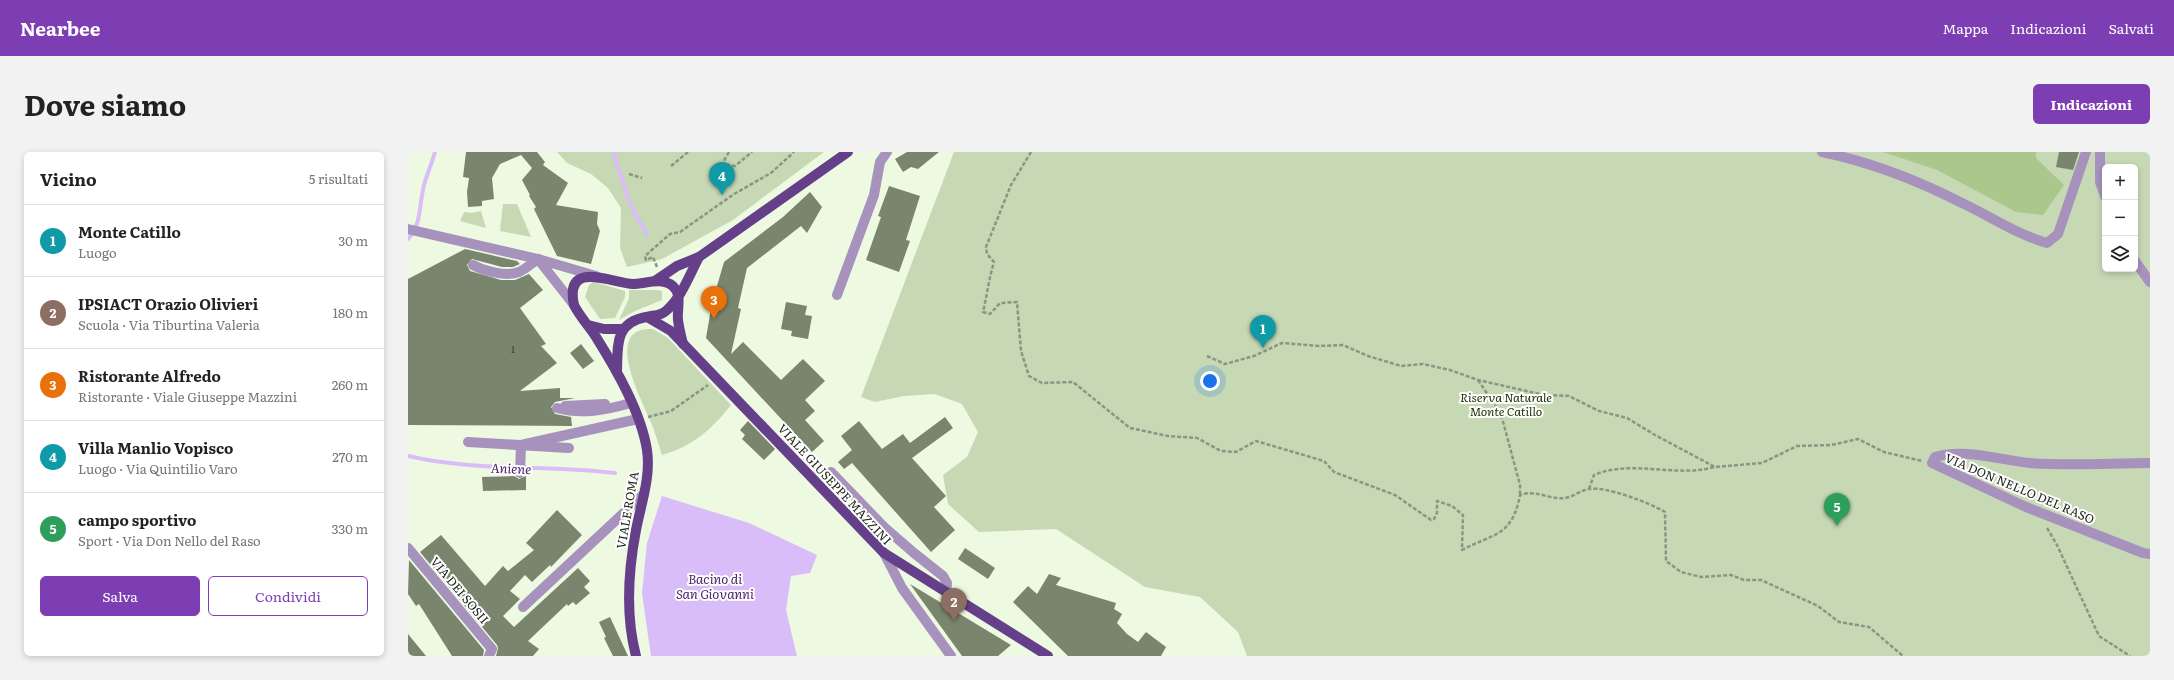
<!DOCTYPE html>
<html lang="it">
<meta charset="utf-8">
<style>
:root{--surface:#fff;--page:#f2f2f2;--text:#222;--muted:#767676;--line:#e0e0e0;--accent:#7e3eb3}
body{margin:0;font-family:Literata,serif;background:var(--page);color:var(--text)}
.controls{position:absolute;right:12px;top:12px;display:grid;overflow:hidden;border-radius:6px;box-shadow:0 2px 6px #0003}
.controls button{width:36px;height:36px;display:grid;place-items:center;padding:0;border:0;border-bottom:1px solid var(--line);background:var(--surface);color:var(--text);font:20px sans-serif}
.you{position:absolute;left:802px;top:229px;width:14px;height:14px;margin:-10px;border:3px solid #fff;border-radius:50%;background:#1a73e8;box-shadow:0 0 0 6px #1a73e833}
.badge{display:grid;place-items:center;width:26px;height:26px;border-radius:50%;background:var(--accent);color:#fff;font-size:13px;font-weight:700}
.pin{position:absolute;translate:-50% -33px;filter:drop-shadow(0 1px 2px #0008)}
.pin::after{content:'';position:absolute;top:21px;width:14px;height:12px;background:inherit;clip-path:polygon(0 0,100% 0,50% 100%)}
.list{margin:0;padding:0;list-style:none}
h2{display:flex;justify-content:space-between;align-items:center;height:52px;margin:0;padding:0 16px;font-size:17px}
h2 small{font-size:13px;font-weight:400;color:var(--muted)}
.list li{display:grid;grid-template-columns:26px 1fr auto;gap:12px;align-items:center;box-sizing:border-box;height:72px;padding:0 16px;border-top:1px solid var(--line)}
.list b{display:block;font-size:15px;white-space:nowrap}
.list p{margin:0;font-size:13px;white-space:nowrap;color:var(--muted)}
.list em{font-size:13px;font-style:normal;color:var(--muted)}
.actions{display:flex;gap:8px;padding:12px 16px}
.actions a{flex:1;padding:9px 0;border:1px solid var(--accent);border-radius:6px;text-align:center;font-size:14px;color:var(--accent)}
.actions .main{background:var(--accent);color:#fff}
.icon{flex:none;width:22px;height:22px;fill:none;stroke:currentColor;stroke-width:2;stroke-linecap:round;stroke-linejoin:round}
.map{position:relative;flex:none;width:1742px;height:504px;overflow:hidden;border-radius:6px}
header{display:flex;align-items:center;gap:24px;box-sizing:border-box;height:56px;padding:0 20px;background:var(--accent);color:#fff}
header strong{font-size:19px}
nav{display:flex;gap:22px;margin-inline-start:auto;font-size:14px}
.intro{display:flex;align-items:center;justify-content:space-between;box-sizing:border-box;height:96px;padding:0 24px}
h1{margin:0;font-size:28px}
.button{padding:10px 18px;border-radius:6px;background:var(--accent);color:#fff;font-size:14px;font-weight:700}
main{display:flex;gap:24px;padding:0 24px}
aside{flex:1;background:var(--surface);border-radius:6px;box-shadow:0 2px 6px #0003}
.map>svg:first-child{display:block}
.green{fill:#c7d8b4;fill-rule:evenodd}
.forest{fill:#acc78c}
.water{fill:#d9bdf8}
.lines{fill:none;stroke-linecap:round;stroke-linejoin:round}
.stream{stroke:#d9bdf8;stroke-width:4}
.building{fill:#7a856e}
.path{stroke:#8c9583;stroke-width:2.5;stroke-dasharray:4 2;stroke-linecap:butt}
.minor{stroke:#a692bc;stroke-width:10}
.major{stroke:#663f8a;stroke-width:10}
.labels{text-anchor:middle;dominant-baseline:central;stroke-width:4;stroke-linejoin:round;paint-order:stroke}
.number-label{font-size:10px;fill:#383e31}
.park-label{font-size:12px;font-style:italic;fill:#223206;stroke:#fff}
.street-label{font-size:12px;fill:#22271d;stroke:#fff}
.water-label{font-size:13px;font-style:italic;fill:#4b276a;stroke:#fff}
</style>
<header>
<strong>Nearbee</strong>
<nav><a>Mappa</a><a>Indicazioni</a><a>Salvati</a></nav>
</header>
<div class="intro"><h1>Dove siamo</h1><a class="button">Indicazioni</a></div>
<main>
<aside>
<h2>Vicino<small>5 risultati</small></h2>
<ul class="list">
<li><span class="badge" style="background:#0f9aa8">1</span><div><b>Monte Catillo</b><p>Luogo</p></div><em>30 m</em></li>
<li><span class="badge" style="background:#8d6e63">2</span><div><b>IPSIACT Orazio Olivieri</b><p>Scuola · Via Tiburtina Valeria</p></div><em>180 m</em></li>
<li><span class="badge" style="background:#e8710a">3</span><div><b>Ristorante Alfredo</b><p>Ristorante · Viale Giuseppe Mazzini</p></div><em>260 m</em></li>
<li><span class="badge" style="background:#0f9aa8">4</span><div><b>Villa Manlio Vopisco</b><p>Luogo · Via Quintilio Varo</p></div><em>270 m</em></li>
<li><span class="badge" style="background:#2e9e5b">5</span><div><b>campo sportivo</b><p>Sport · Via Don Nello del Raso</p></div><em>330 m</em></li>
</ul>
<div class="actions"><a class="main">Salva</a><a>Condividi</a></div>
</aside>
<div class="map">
<svg width="1742" height="504" viewBox="0 0 1742 504">
<rect width="100%" height="100%" fill="#edf9e0"/>
<g class="green">
<path d="M149,0H416L325,68L254,107L219,115L212,96L213,56L200,36L183,22L159,11Z"/>
<path d="M546,0H1742V504H839L830,480L792,445L737,435L648,377L571,380L540,352L535,323L559,305L570,280L554,252L527,242L496,244L467,250L453,245ZM1697,15H1727V117H1697Z"/>
<path d="M95,52H109L123,85L92,79Z"/>
<path d="M73,59L78,76L52,69L56,60L64,61Z"/>
<path d="M186,130L217,139V145L207,166L192,167L177,145L181,133Z"/>
<path d="M221,138H250L254,139V148L227,159L211,168L221,146Z"/>
<path d="M245,177L260,186L323,253C303,278 285,294 254,303C250,291 247,279 242,268C233,246 194,174 245,177Z"/>
</g>
<path class="forest" d="M1475,0H1628V6L1656,33L1635,63L1608,60L1529,18Z"/>
<path class="water" d="M254,344L341,371L409,403L402,421L383,424L378,458L389,504H243L234,441L239,391Z"/>
<g class="lines">
<g class="stream">
<path d="M205,0L222,52L239,83"/>
<path d="M0,87C14,72 11,52 16,33C19,22 24,11 27,0"/>
<path d="M0,304C68,320 138,312 207,321"/>
</g>
</g>
<g class="building">
<path d="M58,0H129L137,10L135,13L160,31L148,53L190,60L189,72L192,79L183,112L149,104L126,57L128,55L121,44L122,43L114,28L124,16L113,3L92,12L84,26L86,47L74,49V54L60,55L59,40L61,26L55,25Z"/>
<path d="M499,0H531L510,17L503,15L495,20L487,7Z"/>
<path d="M1651,0H1671L1665,18L1648,15Z"/>
<path d="M481,34L512,44L498,88L502,89L491,120L458,108L473,65L470,64Z"/>
<path d="M402,40L414,55L399,81L393,74L339,116L330,156L333,157L323,202L335,190L373,228L395,207L417,229L397,248L407,259L397,268L416,289L404,300L298,186L304,151L316,110L375,65Z"/>
<path d="M57,97L109,109L112,112L105,115H94L64,107L59,113L62,119L93,128H107L121,122L135,138L112,156L138,192L133,194L149,211L112,239L152,236V246H167L147,250L143,255L147,262L163,265L164,274L0,273V127Z"/>
<path d="M378,150L399,154L397,163L404,164L400,187L383,184L384,179L373,177Z"/>
<path d="M173,192L186,209L175,217L162,201Z"/>
<path d="M537,265L545,276L504,306L538,344L526,355L547,378L523,400L444,311L436,317L430,310L444,298L433,284L451,269L474,297L495,282L502,291Z"/>
<path d="M340,269L367,297L356,308L334,287L337,283L332,278Z"/>
<path d="M106,324L111,327L118,324V338L75,339L74,325Z"/>
<path d="M149,358L174,383L143,415L142,413L124,430L117,423L102,439L112,447L95,464L106,475L170,416L182,429L176,435L182,441L168,453L165,450L160,454L159,452L120,489L131,497L125,504H88L90,496L89,493L12,400L33,383L77,434L95,414L100,419L126,398L118,391Z"/>
<path d="M557,396L587,416L580,427L550,407Z"/>
<path d="M1,408L76,498L75,504H44L11,452L8,454L0,442Z"/>
<path d="M641,422L653,426L648,433L708,451L706,457L714,462L709,471L719,482L730,490L738,480L758,495L753,504H660L605,450L620,434L629,442Z"/>
<path d="M502,432L603,493L590,504H554Z"/>
<path d="M202,465L220,504H205L196,486L198,485L191,470Z"/>
<path d="M0,482L18,504H0Z"/>
</g>
<g class="lines">
<g class="path">
<path d="M321,0L314,12L327,14L344,0"/>
<path d="M623,0L603,33L578,95L579,102L586,110C581,126 579,143 575,160L582,162L592,151L609,150L613,199L621,224L634,231L665,230L722,276L760,284L789,286L813,299L828,300L848,289L916,309L926,320L987,343L1023,368L1026,367L1029,361V349L1044,354L1055,363L1054,398C1086,381 1104,385 1112,343C1128,337 1141,348 1157,346C1165,345 1173,338 1181,337C1198,334 1242,351 1257,360L1258,409L1273,420L1293,425L1323,423L1336,428H1353L1410,454L1431,470L1461,475L1495,504"/>
<path d="M263,14L280,0"/>
<path d="M221,22L234,26"/>
<path d="M249,115L245,105L238,108L237,104L262,82L272,80L326,42L363,21L386,0"/>
<path d="M799,204L817,212L846,204L874,191L910,194L935,193L960,204L993,214L1015,212L1042,218L1070,228L1136,243L1161,244L1191,259L1219,266L1247,283L1307,315L1354,311L1389,294L1423,293L1450,287L1476,300L1514,309"/>
<path d="M1070,228L1093,262L1112,333V343"/>
<path d="M240,265L263,259L300,233"/>
<path d="M1181,337L1186,323C1223,307 1267,326 1306,315"/>
<path d="M1639,376L1649,393L1691,484L1722,504"/>
</g>
<g class="minor">
<path d="M1414,0C1463,10 1509,28 1554,51C1582,64 1608,82 1639,91L1650,82L1678,0"/>
<path d="M1692,0V30L1697,44"/>
<path d="M0,77L130,107L188,124"/>
<path d="M130,107L166,153"/>
<path d="M1727,109L1742,130"/>
<path d="M65,113C76,119 98,125 111,120C118,117 124,111 130,107"/>
<path d="M429,143L466,43L472,10L479,0"/>
<path d="M157,254L197,252"/>
<path d="M149,256C174,263 198,258 223,251"/>
<path d="M60,290L161,296"/>
<path d="M1742,311C1702,311 1661,314 1622,311C1590,308 1558,296 1527,305L1524,311L1618,355L1735,401L1742,402"/>
<path d="M423,320L476,375L506,401L535,424L539,431L538,441"/>
<path d="M112,321L113,293L230,267"/>
<path d="M0,396L84,497L81,504"/>
<path d="M476,401L494,436L543,504"/>
<path d="M115,455L236,342"/>
</g>
<g class="major">
<path d="M247,129L269,114L291,105L440,0"/>
<path d="M239,165L263,179L476,401L640,504"/>
<path d="M180,173L196,177H215"/>
<path d="M209,220C210,194 206,171 238,165C246,163 253,164 259,158C273,146 282,122 291,105"/>
<path d="M228,504C217,462 220,420 228,378C233,352 243,325 239,298C233,260 208,217 188,185C181,174 172,165 166,153C156,107 204,131 225,132C238,132 259,123 268,138C273,145 269,159 270,168C271,176 273,184 275,192"/>
</g>
</g>
<g class="labels">
<g class="number-label">
<text x="105" y="196">1</text>
</g>
<g class="park-label">
<text x="1098" y="245">Riserva Naturale<tspan x="1098" dy="14">Monte Catillo</tspan></text>
</g>
<g class="street-label">
<text transform="translate(427 332) rotate(47)">VIALE GIUSEPPE MAZZINI</text>
<text transform="translate(1612 336) rotate(23)">VIA DON NELLO DEL RASO</text>
<text transform="translate(219 358) rotate(-80)">VIALE ROMA</text>
<text transform="translate(52 438) rotate(50)">VIA DEI SOSII</text>
</g>
<g class="water-label">
<text transform="translate(103 316) rotate(2)">Aniene</text>
<text x="307" y="426">Bacino di<tspan x="307" dy="15">San Giovanni</tspan></text>
</g>
</g>
</svg>
<div class="controls">
<button>+</button>
<button>−</button>
<button><svg class="icon" aria-label="layers" viewBox="0 0 24 24"><path d="M12 4l9 5-9 5-9-5zM3 14l9 5 9-5"/></svg></button>
</div>
<div class="you"></div>
<div class="pin badge" style="left:855px;top:196px;background:#0f9aa8">1</div>
<div class="pin badge" style="left:546px;top:469px;background:#8d6e63">2</div>
<div class="pin badge" style="left:306px;top:167px;background:#e8710a">3</div>
<div class="pin badge" style="left:314px;top:43px;background:#0f9aa8">4</div>
<div class="pin badge" style="left:1429px;top:374px;background:#2e9e5b">5</div>
</div>
</main>
